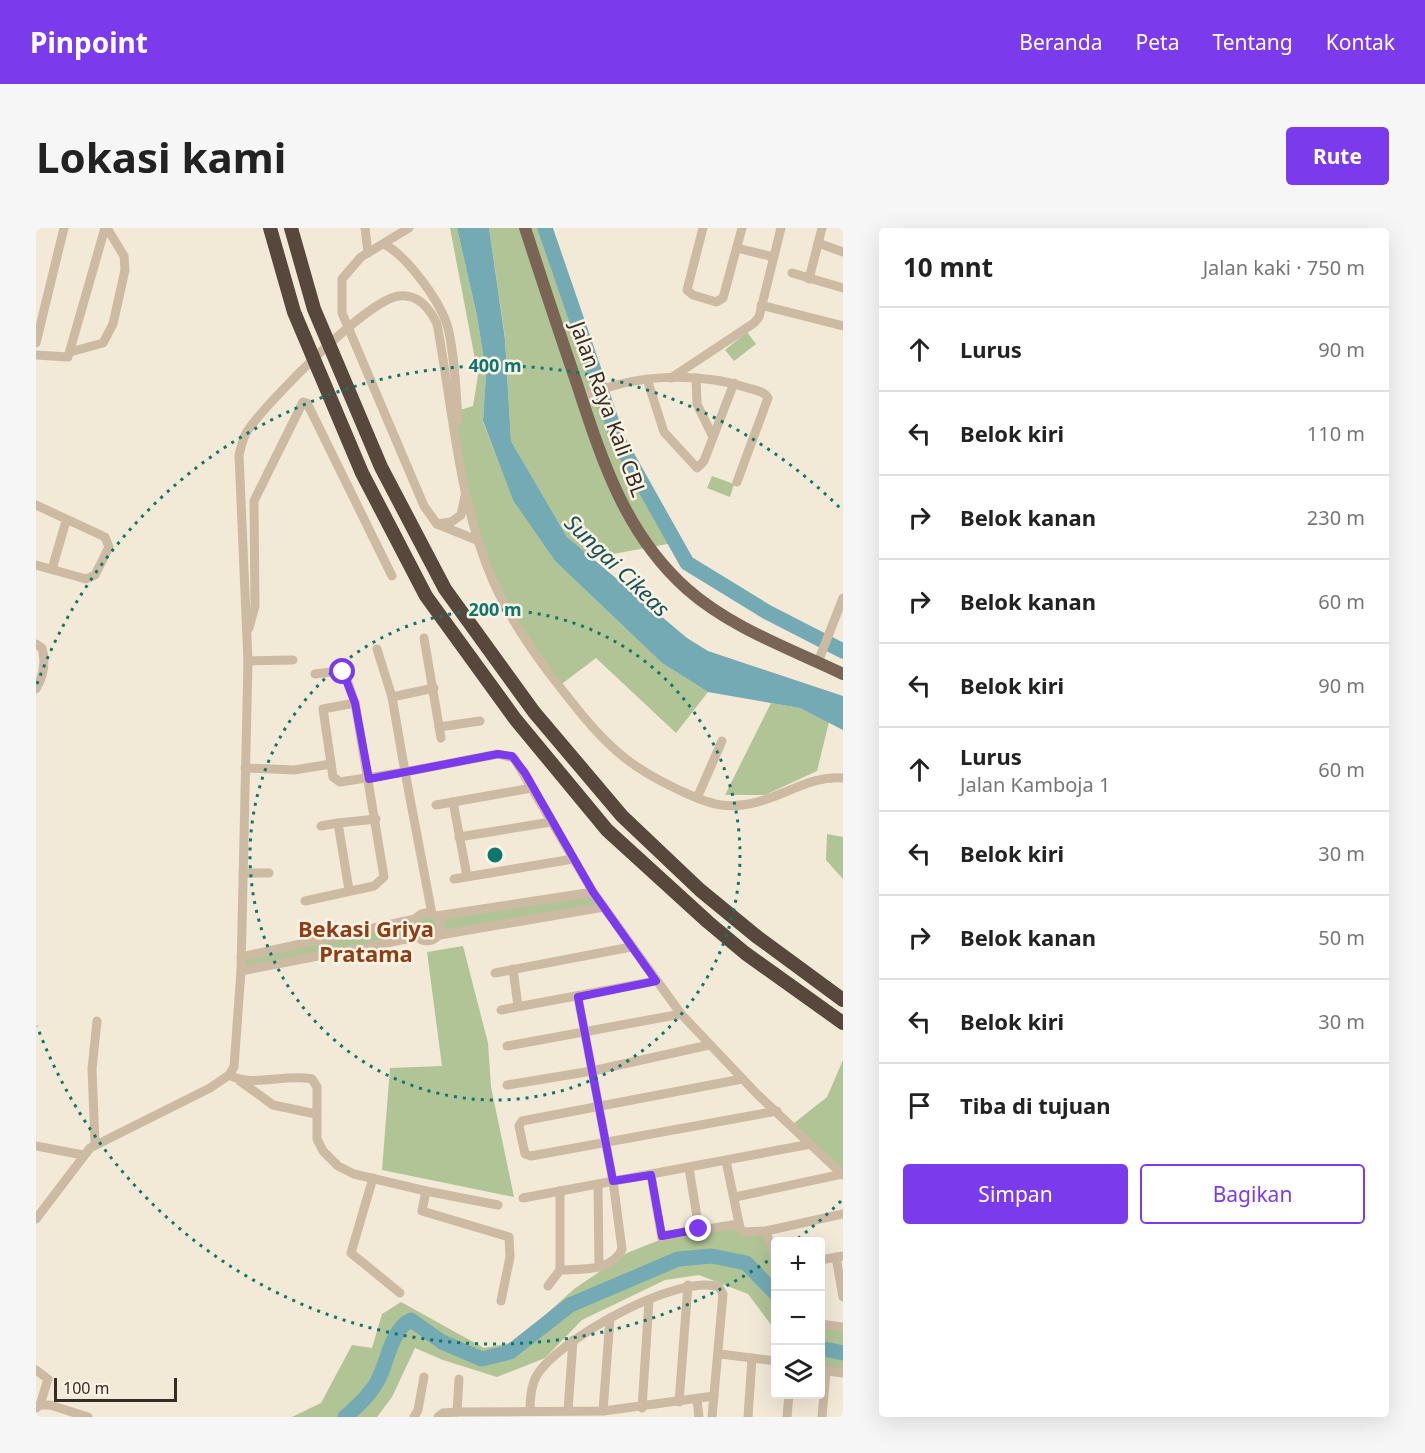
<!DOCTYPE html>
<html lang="id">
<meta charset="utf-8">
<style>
:root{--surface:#fff;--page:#f6f6f6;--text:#222;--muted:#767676;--line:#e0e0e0;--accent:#7c3aed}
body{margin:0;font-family:"Noto Sans",sans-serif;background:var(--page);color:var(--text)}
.controls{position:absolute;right:18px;bottom:18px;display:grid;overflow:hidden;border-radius:6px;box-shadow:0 6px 24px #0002}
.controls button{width:54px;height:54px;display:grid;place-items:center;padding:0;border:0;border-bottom:2px solid var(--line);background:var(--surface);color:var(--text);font:30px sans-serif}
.scale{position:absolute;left:18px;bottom:15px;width:123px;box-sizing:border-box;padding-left:6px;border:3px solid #362c25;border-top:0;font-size:16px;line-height:21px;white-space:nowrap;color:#362c25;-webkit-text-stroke:4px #fbf3e4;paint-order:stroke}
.stop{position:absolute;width:18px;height:18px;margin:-14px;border:4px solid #7c3aed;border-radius:50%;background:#fff}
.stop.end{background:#7c3aed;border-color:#fff;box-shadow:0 2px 6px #0008}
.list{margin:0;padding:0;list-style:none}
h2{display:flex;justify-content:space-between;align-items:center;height:78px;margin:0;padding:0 24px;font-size:26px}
h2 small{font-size:20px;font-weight:400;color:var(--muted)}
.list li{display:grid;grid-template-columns:39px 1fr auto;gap:18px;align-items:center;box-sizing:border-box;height:84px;padding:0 24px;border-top:2px solid var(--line)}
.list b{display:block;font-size:22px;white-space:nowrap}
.list p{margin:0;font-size:20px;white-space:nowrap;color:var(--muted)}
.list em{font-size:20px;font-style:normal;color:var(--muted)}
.actions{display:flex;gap:12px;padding:18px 24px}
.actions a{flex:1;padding:14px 0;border:2px solid var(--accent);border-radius:6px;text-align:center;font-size:21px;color:var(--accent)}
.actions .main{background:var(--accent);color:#fff}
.icon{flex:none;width:33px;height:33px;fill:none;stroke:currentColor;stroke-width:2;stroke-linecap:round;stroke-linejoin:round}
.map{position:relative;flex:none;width:807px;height:1189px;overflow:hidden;border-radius:6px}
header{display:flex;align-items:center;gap:36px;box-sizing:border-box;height:84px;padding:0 30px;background:var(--accent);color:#fff}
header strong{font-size:28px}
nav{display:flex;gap:33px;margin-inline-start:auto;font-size:21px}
.intro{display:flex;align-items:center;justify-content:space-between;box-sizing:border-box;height:144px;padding:0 36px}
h1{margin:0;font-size:42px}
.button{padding:15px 27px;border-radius:6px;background:var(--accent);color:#fff;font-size:21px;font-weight:700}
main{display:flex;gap:36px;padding:0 36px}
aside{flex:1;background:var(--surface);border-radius:6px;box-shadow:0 6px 24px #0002}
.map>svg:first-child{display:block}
.green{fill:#b0c496}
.water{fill:#74aab3}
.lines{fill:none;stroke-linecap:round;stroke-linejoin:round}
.river{stroke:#74aab3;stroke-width:15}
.minor{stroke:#ccbaa3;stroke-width:9}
.major{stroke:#7a6555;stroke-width:12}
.highway{stroke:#58473c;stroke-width:14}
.route{stroke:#7c3aed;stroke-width:8}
.ring{fill:none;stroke:#0f766e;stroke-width:3;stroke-dasharray:3 6}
.labels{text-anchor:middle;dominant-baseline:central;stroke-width:5;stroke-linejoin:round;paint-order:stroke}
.street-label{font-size:21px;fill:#362c25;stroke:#fbf3e4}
.water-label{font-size:22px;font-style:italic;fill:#17515c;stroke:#fbf3e4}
.neighbourhood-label{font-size:22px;font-weight:bold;fill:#8d3e17;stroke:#fbf3e4}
.centre{fill:#0f766e;stroke:#fbf3e4;stroke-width:3}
.ring-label{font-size:18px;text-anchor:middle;font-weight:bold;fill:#0f766e;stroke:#fbf3e4;stroke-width:5;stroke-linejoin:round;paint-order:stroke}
</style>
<header>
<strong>Pinpoint</strong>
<nav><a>Beranda</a><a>Peta</a><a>Tentang</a><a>Kontak</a></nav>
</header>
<div class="intro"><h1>Lokasi kami</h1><a class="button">Rute</a></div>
<main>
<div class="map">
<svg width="807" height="1189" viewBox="0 0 807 1189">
<rect width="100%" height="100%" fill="#f3e9d7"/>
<g class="green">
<path d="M414,0H421L441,88L450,145L447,194L477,271L519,333L626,435L672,464L640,505L560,430L523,458L462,363L444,315L423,233L421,183L437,178L442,147Z"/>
<path d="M453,0H509L576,198L601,259L637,315L555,330L531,309L475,213L469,109Z"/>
<path d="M711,104L720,116L698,133L689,122Z"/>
<path d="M676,248L698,256L694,269L671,260Z"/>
<path d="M735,475L764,480L793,494L781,543L729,567H689Z"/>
<path d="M791,606L807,609V651L790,632Z"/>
<path d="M557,664L568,679L401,710L395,713L384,712L205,743V729L379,691L387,686Z"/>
<path d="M427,718L452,815L455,859L478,969L346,942L354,840L406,838L391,724Z"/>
<path d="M807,832V947L757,896L791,869Z"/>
<path d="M704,1000L730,1003L739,1035V1102L712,1066L663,1047L629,1052L546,1092L509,1130L461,1149L407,1132L379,1120L356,1169L341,1189H256L285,1175L316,1117L336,1120L346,1086L365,1074L448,1120L479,1114L538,1061L591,1025L626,1011Z"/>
<path d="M784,1096L807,1099V1142L785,1138Z"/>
</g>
<path class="water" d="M421,0H453L469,111L475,213L531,309L651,410L672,423L807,468V502L764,480L672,464L626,435L519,333L477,272L447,193L450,145L441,88Z"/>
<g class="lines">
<g class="river">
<path d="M509,0L582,212L651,335L731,384L807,423"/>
<path d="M784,1120L807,1125"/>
<path d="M309,1189C322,1178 333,1168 341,1154C352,1135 354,1102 375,1092L406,1114L446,1131L474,1124L534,1077L642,1031L676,1028L710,1035L740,1066"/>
</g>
<g class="minor">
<path d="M329,0L332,25"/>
<path d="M373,0L325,29L306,51V85L388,278L401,296L443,313"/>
<path d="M667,0L651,62L657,67L680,74L687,70L706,0"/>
<path d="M782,15L807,24"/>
<path d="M348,16C371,28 405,74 412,100C419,130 420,163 422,193"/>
<path d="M701,20L738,29"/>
<path d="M756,45L807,60"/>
<path d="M773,51L786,0"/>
<path d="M725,77L807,98"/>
<path d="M0,115L28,0"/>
<path d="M34,124L67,115L77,96L89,42L88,28L71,0"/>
<path d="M0,127L32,129L69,0"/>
<path d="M635,150L718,95L723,89L745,0"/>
<path d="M660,150L661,176L676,207"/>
<path d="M611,151L628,204L661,240L668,233L698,155"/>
<path d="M546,170C594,146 661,143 712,160C719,162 728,163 732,170L701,254"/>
<path d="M0,277L69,309L73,319L59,347L50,351L0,337"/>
<path d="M401,296L415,294L425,287L429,268"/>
<path d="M16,341L30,293"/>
<path d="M213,400L219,378L218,273L267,174L271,175L356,348"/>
<path d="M388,410L405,510"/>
<path d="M0,416L6,420C10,434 7,449 0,461"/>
<path d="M341,421L356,469L369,544L462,526L478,530L557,664L645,786L722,867L807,947"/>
<path d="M212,433L257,432"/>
<path d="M782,434L807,370"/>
<path d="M356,469L398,460"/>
<path d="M319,475L287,481L297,549L304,554L369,544L396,686"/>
<path d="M403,499L444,493"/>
<path d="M209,540L258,542L295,536"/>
<path d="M661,570L686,513"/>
<path d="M417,574L431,648"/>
<path d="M400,577L496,560"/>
<path d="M285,598L302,595"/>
<path d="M423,609L515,594"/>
<path d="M207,645H233"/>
<path d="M418,651L537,631"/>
<path d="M313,662L302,595L340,591"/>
<path d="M269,673L338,658L348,649L319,475L309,446L304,443L279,446"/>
<circle cx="391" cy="699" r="14"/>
<path d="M400,688L557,664"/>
<path d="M404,707L568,679"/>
<path d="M205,729L379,691"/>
<path d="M477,741L482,778"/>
<path d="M205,743L381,709"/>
<path d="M459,745L595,719"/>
<path d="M465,782L620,753"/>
<path d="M471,818L645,786"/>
<path d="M193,847C217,860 249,845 276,851L281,859V911L287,923L302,938L318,946L390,963L462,977"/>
<path d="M706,851L486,893L483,898L489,926L495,928L741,883"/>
<path d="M204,853L237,877L280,886"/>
<path d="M471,857L556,843L673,817"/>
<path d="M59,916L56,841L61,793"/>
<path d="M0,918L47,927"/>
<path d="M690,933L704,1000L707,1004L730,1003L807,986"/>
<path d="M653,940L663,1001"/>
<path d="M615,947L626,1011"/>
<path d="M337,950L315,1025L364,1065"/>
<path d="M562,956L563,1039"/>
<path d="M390,963L386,983L473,1009L474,1029L465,1073"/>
<path d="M699,969L807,946"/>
<path d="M487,970L775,916"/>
<path d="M0,991L54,920L174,860L193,847L198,839L205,743L212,433L203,227C205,219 207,209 212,202C232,173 332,71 363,68C382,66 394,81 401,96C417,181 422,272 457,353C479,403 513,446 547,488C577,524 600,542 643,562C656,568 670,575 685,577C733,583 766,546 807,550"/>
<path d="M730,1003L740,1035"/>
<path d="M626,1008L703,996"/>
<path d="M800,1029L807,1069"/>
<path d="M784,1032L807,1028"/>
<path d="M524,1042C544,1041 577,1044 586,1021L577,953L542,769"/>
<path d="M512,1058L524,1042V963"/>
<path d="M784,1096L807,1099"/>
<path d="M684,1126L740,1133"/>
<path d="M0,1142L12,1151L4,1177"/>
<path d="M784,1142L807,1145"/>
<path d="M661,1172L663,1189"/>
<path d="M643,1174L652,1057"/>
<path d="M0,1180L4,1177H14L52,1189"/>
<path d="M606,1180L613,1072"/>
<path d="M494,1183C494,1171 495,1157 501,1147C523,1111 642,1045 683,1059L687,1066L676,1189"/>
<path d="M532,1183L537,1112"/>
<path d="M567,1183L574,1090"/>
<path d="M421,1184L423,1151"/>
<path d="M378,1189L382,1182L388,1149"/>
<path d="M402,1189L407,1185L421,1184L567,1183L678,1168"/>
<path d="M712,1189L716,1130"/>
<path d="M751,1189L753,1166"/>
<path d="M786,1189L790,1143"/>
</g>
<path class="major" d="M489,0C506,52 523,104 541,156C566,232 589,306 651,361C695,400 755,421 807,446"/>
<g class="highway">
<path d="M234,0L258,84L326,245L390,368L480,492L571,602L672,694L709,725L807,795"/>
<path d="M255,0L278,81L345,239L409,361L498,484L586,588L664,662L720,708L807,772"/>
</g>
</g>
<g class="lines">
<path class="route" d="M307,444L319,475L333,551L462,526L476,528L489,545L557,664L620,753L542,769L577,953L615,947L626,1008L663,1001"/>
</g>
<g class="ring">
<circle cx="459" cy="627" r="245"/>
<path d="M805 973A489 489 0 0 1 760 1012M739 1028A489 489 0 0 1 1 798M1 456A489 489 0 0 1 805 281"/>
</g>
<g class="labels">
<g class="street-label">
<text transform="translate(573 181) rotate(70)">Jalan Raya Kali CBL</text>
</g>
<g class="water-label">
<text transform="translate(582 337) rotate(44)">Sungai Cikeas</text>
</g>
<g class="neighbourhood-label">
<text x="330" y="700">Bekasi Griya<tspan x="330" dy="25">Pratama</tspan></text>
</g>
</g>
<circle cx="459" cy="627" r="9" class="centre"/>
<g class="ring-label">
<text x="459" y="144">400 m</text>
<text x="459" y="388">200 m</text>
</g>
</svg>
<div class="controls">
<button>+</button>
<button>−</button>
<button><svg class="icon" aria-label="layers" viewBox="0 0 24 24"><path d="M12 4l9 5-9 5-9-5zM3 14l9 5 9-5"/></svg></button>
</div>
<div class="scale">100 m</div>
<div class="stop" style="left:307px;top:444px"></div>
<div class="stop end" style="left:663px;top:1001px"></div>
</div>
<aside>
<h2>10 mnt<small>Jalan kaki · 750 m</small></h2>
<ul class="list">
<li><svg class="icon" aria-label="ahead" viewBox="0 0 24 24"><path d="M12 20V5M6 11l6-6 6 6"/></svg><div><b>Lurus</b></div><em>90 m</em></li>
<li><svg class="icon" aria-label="left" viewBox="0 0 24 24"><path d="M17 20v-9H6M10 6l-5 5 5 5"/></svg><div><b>Belok kiri</b></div><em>110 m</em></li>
<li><svg class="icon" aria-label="right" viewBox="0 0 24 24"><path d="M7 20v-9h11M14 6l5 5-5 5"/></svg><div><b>Belok kanan</b></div><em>230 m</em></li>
<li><svg class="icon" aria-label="right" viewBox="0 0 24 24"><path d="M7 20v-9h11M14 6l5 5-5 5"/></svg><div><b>Belok kanan</b></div><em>60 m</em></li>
<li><svg class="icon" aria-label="left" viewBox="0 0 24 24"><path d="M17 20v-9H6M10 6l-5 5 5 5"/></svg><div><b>Belok kiri</b></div><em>90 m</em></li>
<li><svg class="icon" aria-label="ahead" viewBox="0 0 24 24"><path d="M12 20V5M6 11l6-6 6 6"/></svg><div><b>Lurus</b><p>Jalan Kamboja 1</p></div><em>60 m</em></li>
<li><svg class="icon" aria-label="left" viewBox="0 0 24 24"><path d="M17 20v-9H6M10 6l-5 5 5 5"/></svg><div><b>Belok kiri</b></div><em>30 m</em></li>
<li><svg class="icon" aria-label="right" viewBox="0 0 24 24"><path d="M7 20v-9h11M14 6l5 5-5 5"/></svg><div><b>Belok kanan</b></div><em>50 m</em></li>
<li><svg class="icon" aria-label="left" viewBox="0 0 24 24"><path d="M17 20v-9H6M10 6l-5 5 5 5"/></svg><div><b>Belok kiri</b></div><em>30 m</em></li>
<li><svg class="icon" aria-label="arrive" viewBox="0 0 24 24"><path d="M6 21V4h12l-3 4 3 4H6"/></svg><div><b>Tiba di tujuan</b></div></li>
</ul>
<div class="actions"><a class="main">Simpan</a><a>Bagikan</a></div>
</aside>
</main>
